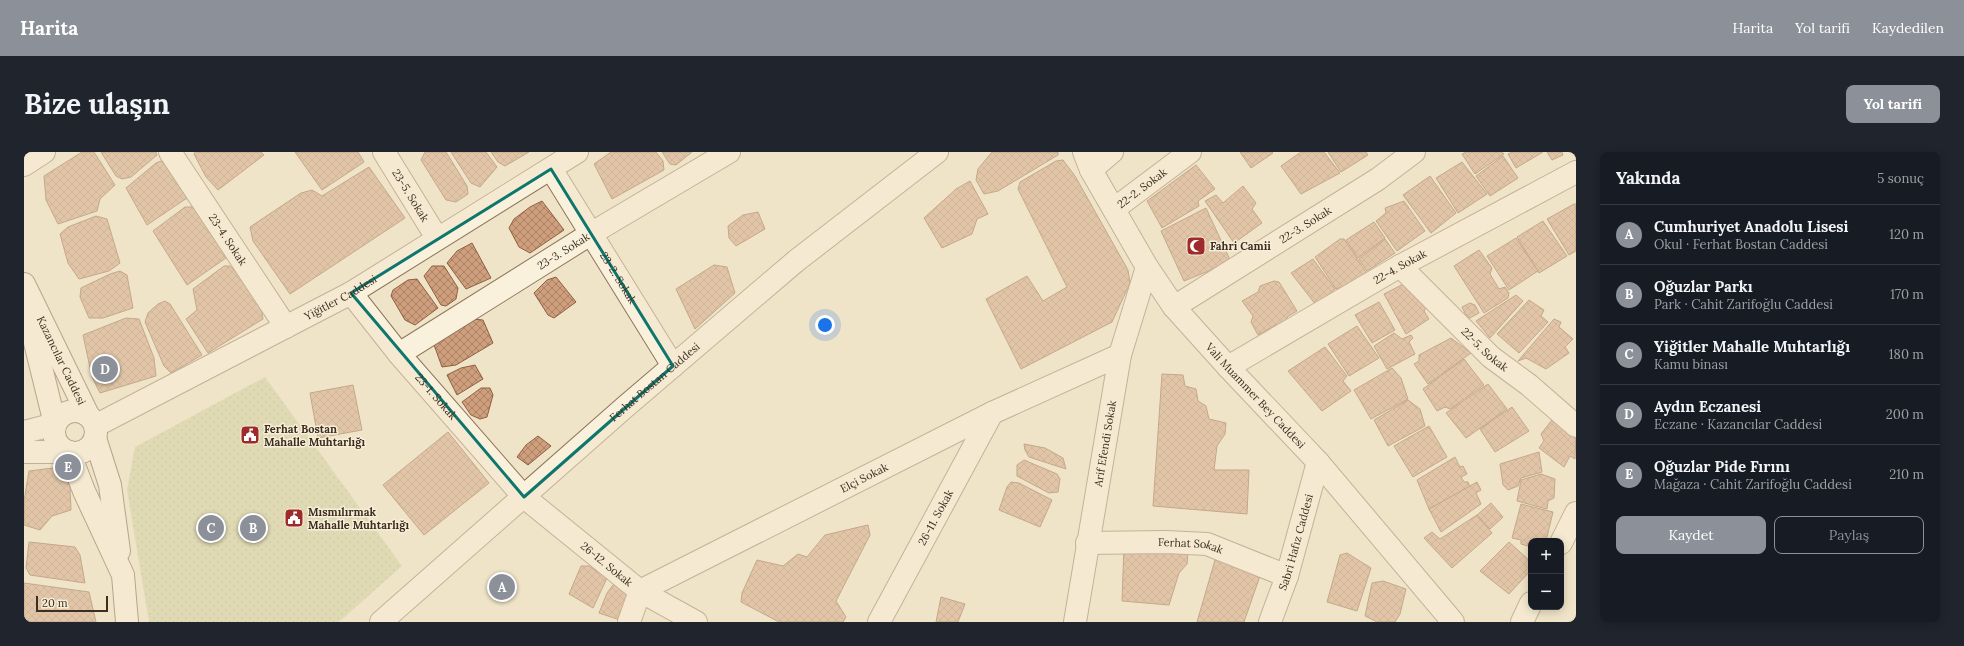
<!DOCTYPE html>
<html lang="tr">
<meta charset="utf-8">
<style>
:root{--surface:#171b24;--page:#20242c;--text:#f1f3f6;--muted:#9ea1a6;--line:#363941;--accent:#8c9099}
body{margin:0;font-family:Lora,serif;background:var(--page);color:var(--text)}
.controls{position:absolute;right:12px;bottom:12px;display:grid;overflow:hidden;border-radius:8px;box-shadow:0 2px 10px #0003}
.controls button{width:36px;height:36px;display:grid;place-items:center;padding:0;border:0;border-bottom:1px solid var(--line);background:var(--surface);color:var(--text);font:20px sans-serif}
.scale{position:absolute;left:12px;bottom:10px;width:72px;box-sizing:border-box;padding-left:4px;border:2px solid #3d2e20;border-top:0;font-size:11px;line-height:14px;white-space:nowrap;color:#3d2e20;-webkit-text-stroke:3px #f7eed8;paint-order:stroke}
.you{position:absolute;left:801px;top:173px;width:14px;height:14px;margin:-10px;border:3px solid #fff;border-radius:50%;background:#1a73e8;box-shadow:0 0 0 6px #1a73e833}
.badge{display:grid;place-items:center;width:26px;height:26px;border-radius:50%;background:var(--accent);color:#fff;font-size:13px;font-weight:700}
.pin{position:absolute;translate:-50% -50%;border:2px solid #fff;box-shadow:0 1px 4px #0006}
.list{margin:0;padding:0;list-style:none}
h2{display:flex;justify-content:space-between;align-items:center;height:52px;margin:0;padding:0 16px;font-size:17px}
h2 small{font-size:13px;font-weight:400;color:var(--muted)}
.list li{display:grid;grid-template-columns:26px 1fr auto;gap:12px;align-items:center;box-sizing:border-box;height:60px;padding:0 16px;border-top:1px solid var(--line)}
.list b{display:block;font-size:15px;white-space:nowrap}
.list p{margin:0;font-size:13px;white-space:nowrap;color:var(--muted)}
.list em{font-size:13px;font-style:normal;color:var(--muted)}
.actions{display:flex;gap:8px;padding:12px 16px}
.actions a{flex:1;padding:9px 0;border:1px solid var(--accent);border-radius:8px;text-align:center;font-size:14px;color:var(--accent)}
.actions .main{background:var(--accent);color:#fff}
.map{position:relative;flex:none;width:1552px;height:470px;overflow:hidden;border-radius:8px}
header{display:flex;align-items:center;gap:24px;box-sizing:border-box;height:56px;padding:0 20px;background:var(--accent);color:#fff}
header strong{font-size:19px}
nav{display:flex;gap:22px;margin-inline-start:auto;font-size:14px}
.intro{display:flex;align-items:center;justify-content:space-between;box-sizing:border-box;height:96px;padding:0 24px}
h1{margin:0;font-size:28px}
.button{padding:10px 18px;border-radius:8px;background:var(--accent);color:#fff;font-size:14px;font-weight:700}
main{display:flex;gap:24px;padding:0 24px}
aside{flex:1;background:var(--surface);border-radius:8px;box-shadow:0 2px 10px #0003}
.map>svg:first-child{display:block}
.park{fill:url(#park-dots)}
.building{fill:url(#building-cross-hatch);stroke:#8d5f41}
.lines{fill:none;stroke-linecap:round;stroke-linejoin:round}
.minor-casing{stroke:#8d765c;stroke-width:24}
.secondary-casing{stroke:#6f573f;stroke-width:24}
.minor{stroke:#faf1dc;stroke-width:22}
.secondary{stroke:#faf1dc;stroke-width:22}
.marked{fill:none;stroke:#0f766e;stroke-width:3;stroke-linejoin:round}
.labels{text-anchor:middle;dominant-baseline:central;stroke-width:3;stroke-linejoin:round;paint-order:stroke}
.street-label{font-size:11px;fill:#3d2e20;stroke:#f7eed8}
.poi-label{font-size:11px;font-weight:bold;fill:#3d2e20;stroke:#f7eed8;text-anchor:start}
</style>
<header>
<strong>Harita</strong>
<nav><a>Harita</a><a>Yol tarifi</a><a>Kaydedilen</a></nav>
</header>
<div class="intro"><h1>Bize ulaşın</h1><a class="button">Yol tarifi</a></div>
<main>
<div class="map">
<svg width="1552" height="470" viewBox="0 0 1552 470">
<defs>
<pattern id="park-dots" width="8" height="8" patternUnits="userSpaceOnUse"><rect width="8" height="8" fill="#c9cf9b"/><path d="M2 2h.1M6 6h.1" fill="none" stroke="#aeb285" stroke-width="1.8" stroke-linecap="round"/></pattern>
<pattern id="building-cross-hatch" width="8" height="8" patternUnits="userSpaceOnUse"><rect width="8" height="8" fill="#cf9f7d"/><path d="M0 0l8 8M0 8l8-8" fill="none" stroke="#a98266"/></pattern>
</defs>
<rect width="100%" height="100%" fill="#f0e4c8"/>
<path class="park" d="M241,225L378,414L315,470H125L103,338L111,295Z"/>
<g class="building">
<path d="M58,0H70L91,33L76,47L73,59L34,72L22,48L20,24Z"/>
<path d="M77,0H132L133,3L107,25L98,27L92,24Z"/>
<path d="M171,0H237L240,3L194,38L182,25L170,2Z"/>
<path d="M271,0H334L340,10L298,38Z"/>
<path d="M401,0H422L443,34L444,42L432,50L422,48L397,8Z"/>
<path d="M427,0H462L473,15L456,35L447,31Z"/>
<path d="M467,0H505L481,14L474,10Z"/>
<path d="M587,0H632L639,9L640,18L588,47L570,12Z"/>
<path d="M638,0H668L652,13L646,12Z"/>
<path d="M968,0H1034V3L974,39L960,42L952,28L954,17Z"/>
<path d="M1216,0H1248L1249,1L1227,16Z"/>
<path d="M1277,0H1300L1316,21L1277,42L1257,14Z"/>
<path d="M1304,0H1342L1344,3L1317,20Z"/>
<path d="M1442,0H1478L1480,2L1451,22L1438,2Z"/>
<path d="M1488,0H1519L1492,16L1484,2Z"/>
<path d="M1523,0H1538L1539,3L1528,8Z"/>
<path d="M1479,4L1494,26L1466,44L1452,24Z"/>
<path d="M1039,8L1051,24L1104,118L1106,131L1088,170L997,217L962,147L1003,124L1019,149L1043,135L994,37L996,30L1032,9Z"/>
<path d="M137,9L142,13L163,46L123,73L102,36L132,11Z"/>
<path d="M1438,10L1463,42L1434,61L1412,26Z"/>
<path d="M1172,13L1191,37L1174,49L1175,54L1138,76L1123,49Z"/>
<path d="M345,15L381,66L266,142L229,89L226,75L277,41L288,38L298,44Z"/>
<path d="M1406,24L1432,61L1407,81L1379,43Z"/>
<path d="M946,29L964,62L953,67L948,82L918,96L900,66L932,37Z"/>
<path d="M1219,34L1232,51L1228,57L1238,71L1210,91L1181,49L1192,43L1199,51Z"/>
<path d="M518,49L540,78L506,101L495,95L485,76L490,67L506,55Z"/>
<path d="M1380,49L1401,79L1373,99L1352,69L1362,61L1361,56Z"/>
<path d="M1550,52H1552V99L1545,103L1523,67Z"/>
<path d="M161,55H172L202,106L163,133L129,79Z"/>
<path d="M1182,56L1207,110L1160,129L1137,79Z"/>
<path d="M734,60L741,77L712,94L705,86L704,74L719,63Z"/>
<path d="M72,64L83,67L96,111L85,119L55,127L44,111L36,82L44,75Z"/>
<path d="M1519,69L1543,104L1515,121L1493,85Z"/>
<path d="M1350,70L1361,86L1334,106L1322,88Z"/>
<path d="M1492,86L1514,119L1485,138L1463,104Z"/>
<path d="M1316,87H1320L1342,120L1336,128L1312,137L1291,105Z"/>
<path d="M1361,87L1371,101L1343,119L1335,107Z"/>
<path d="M448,91L467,126L442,137L423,111L433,99Z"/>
<path d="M1455,98L1468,116L1466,122L1475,137L1481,135L1485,141L1484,146L1460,161L1430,114Z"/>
<path d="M1289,107L1311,137L1292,153L1267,121Z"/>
<path d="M690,113L703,115L711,141L671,177L652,137Z"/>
<path d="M200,114H206L212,120L237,156L239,167L184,201L162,167L173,158L169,137Z"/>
<path d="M408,114H420L434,136L432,147L422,154L417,153L400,124Z"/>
<path d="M96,119L103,123L109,156L79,166H65L56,145L57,136L86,122Z"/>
<path d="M532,125L552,150L530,166L524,163L510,141L523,128Z"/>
<path d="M393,127L414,156L391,173L381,168L367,144L369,138L384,128Z"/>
<path d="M1389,127L1403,153L1400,159L1405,167L1382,182L1360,142Z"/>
<path d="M1250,129L1255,130L1273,159L1263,165L1264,170L1256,175L1251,173L1234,183L1227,170L1229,164L1218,149L1234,140L1236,134Z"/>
<path d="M1492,143L1499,149L1466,186L1452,169Z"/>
<path d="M1505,148L1520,158L1517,164L1524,170L1495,201L1473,182Z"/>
<path d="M141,149L146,152L178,203L147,221L140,214L121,170L124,161L134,152Z"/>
<path d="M1355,150L1371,178L1348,191L1331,163Z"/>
<path d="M1446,151L1451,153L1455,161L1444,167L1438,155Z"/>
<path d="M102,166L115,167L130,206L132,224L76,241L68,225L59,183Z"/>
<path d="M448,167L459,168L469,191L432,213L418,215L409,190Z"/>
<path d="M1530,167L1537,170L1535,175L1549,187L1541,195L1545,201L1522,217L1502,206L1494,209Z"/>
<path d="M1333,174L1355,206L1325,224L1304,192Z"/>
<path d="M1370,181L1378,187L1387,183L1389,186L1385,190L1391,202L1363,217L1350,194Z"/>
<path d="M1427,186L1447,201L1404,232L1390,212L1395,209V203Z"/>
<path d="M1301,195L1323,224L1319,229L1327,239L1298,259L1264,219Z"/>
<path d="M1440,207L1460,233L1426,257L1421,255L1413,259L1399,237Z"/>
<path d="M451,213L459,227L433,243L423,223L437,216Z"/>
<path d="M1368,216L1377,226L1384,247L1347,267L1330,238Z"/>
<path d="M1138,222L1159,223L1161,234L1172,237L1174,249L1182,254L1185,267L1202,271L1201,282L1193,294L1190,318H1225L1223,362L1129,354Z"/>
<path d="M1464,232L1483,257L1442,286L1422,261Z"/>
<path d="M329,233L338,278L294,286L286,241Z"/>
<path d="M457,236H466L469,243L463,265L456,267L447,263L438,250Z"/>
<path d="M1384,248L1396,257L1401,274L1364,294L1350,268Z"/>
<path d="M1488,255L1505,279L1471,300L1456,277Z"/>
<path d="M1531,264L1552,280L1551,307L1546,304L1540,315L1515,296L1520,289L1517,282Z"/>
<path d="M1405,274L1423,305L1389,325L1370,294Z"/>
<path d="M424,280L465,331L400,383L359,333Z"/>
<path d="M514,284L527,294L504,313L493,305L502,293Z"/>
<path d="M1000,292L1021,296L1039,306L1042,317L1005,305L1001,298Z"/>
<path d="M1515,300L1518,320L1497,326L1494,334L1484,338L1479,333L1476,312Z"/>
<path d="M1431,305L1436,315L1439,314L1443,322L1437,325L1440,330H1444L1446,335L1405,357L1393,328Z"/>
<path d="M1000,308L1033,322L1036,327L1034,340L1025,341L993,324V313Z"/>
<path d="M45,314L47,358L28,364L16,378L0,373V349L5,319Z"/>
<path d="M1517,322L1531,327L1530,346L1524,349L1523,357L1493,349L1497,328Z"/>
<path d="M987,330L995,331L1028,348L1016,375L975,358L983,335Z"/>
<path d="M1453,330L1457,338L1452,341L1457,352L1417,380L1405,357Z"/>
<path d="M1467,351L1479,365L1466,377L1453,363Z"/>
<path d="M1497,352L1529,360L1522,389H1507V395L1497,392V388L1488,386Z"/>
<path d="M1453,363L1468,381L1428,416L1400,386L1408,380L1416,387Z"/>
<path d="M844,373L846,383L812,449L822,465L819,470H755L717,450L718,441L733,408L759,414L774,402L783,405L801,383Z"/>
<path d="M5,390L51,395L56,403L61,431L6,423L2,416Z"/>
<path d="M1485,390L1507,410V418L1485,442L1456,419Z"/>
<path d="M1100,394L1164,400L1163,412L1155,421L1145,453L1098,449Z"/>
<path d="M1323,401L1347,416L1333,459L1303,450L1316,403Z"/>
<path d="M1191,408L1213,410L1236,424L1220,470H1173Z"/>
<path d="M557,414H565L583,426L569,456L545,442Z"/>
<path d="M592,429L610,438L596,468L575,461L583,441Z"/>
<path d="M1359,429L1382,437L1376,462L1371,470H1353L1341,464L1348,431Z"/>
<path d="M0,431L65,440L72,470H0Z"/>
<path d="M917,445L941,452L934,470H912Z"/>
</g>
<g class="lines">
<g class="minor-casing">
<g id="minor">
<path id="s1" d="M146,0L262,175"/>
<path id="s2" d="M360,0L413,86"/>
<path id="s3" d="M1060,0L1067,18L1123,115L1150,155L1204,215L1294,310L1429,470"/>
<path d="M0,13L20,0"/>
<path id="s4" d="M527,17L649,214"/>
<path d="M1067,18L1088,0"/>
<path id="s5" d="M1090,57L1166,0"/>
<path id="s6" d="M1376,114L1467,205L1505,233L1552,274"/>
<path id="s7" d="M327,141L375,202L500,345L616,439L672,470"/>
<path id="s8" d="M1150,155L1354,27L1390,0"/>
<path id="s9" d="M375,202L568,81L705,0"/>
<path id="s10" d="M1204,215L1376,114L1552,20"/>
<path id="s11" d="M71,274L327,141L553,0"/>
<path d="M0,280L31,272"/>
<path d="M0,300H45"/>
<path id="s12" d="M1063,391L1142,390L1183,392L1263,424"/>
<path d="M1537,391L1552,361"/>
<path id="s13" d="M357,470L601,255L772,109L913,0"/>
<path id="s14" d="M605,470L616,439L968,261L1096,203"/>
<path id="s15" d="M855,470L968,261"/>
<path id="s16" d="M1051,470L1096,203L1123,115"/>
<path id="s17" d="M1246,470L1263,424L1294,310"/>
<path d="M1498,470L1507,451"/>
</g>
</g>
<g class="secondary-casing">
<g id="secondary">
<path id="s18" d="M0,132L64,263"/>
<path d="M3,158L31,272"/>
<circle cx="51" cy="280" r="21"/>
<path d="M71,286L86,333L95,399"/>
<path d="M45,300L60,339L99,423L103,470"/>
</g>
</g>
<use href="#minor" class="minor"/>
<use href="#secondary" class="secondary"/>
</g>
<path d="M0 0H1552V470H0ZM527,17L649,214L500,345L327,141Z" fill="#f0e4c8" fill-opacity=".55" fill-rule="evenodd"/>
<path class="marked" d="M527,17L649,214L500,345L327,141Z"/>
<defs>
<g id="mosque-square" transform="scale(1)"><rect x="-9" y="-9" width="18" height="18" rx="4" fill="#9e2a2b" stroke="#f7eed8"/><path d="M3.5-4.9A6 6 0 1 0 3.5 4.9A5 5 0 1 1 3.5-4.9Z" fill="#fff"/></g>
<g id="civic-square" transform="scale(1)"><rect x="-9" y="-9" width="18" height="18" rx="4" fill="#9e2a2b" stroke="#f7eed8"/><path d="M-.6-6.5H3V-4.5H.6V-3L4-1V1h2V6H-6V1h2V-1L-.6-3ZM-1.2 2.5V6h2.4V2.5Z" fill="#fff"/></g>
</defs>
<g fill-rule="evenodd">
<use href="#mosque-square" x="1172" y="94"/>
<use href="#civic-square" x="226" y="283"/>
<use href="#civic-square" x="270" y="366"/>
</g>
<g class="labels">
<g class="street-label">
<text stroke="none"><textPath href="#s5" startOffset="35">22-2. Sokak</textPath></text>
<text stroke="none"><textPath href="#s2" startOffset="51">23-5. Sokak</textPath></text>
<text stroke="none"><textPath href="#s8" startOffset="155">22-3. Sokak</textPath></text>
<text stroke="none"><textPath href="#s1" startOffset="105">23-4. Sokak</textPath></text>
<text stroke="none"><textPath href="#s9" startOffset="194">23-3. Sokak</textPath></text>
<text stroke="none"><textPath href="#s10" startOffset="199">22-4. Sokak</textPath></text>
<text stroke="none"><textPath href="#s4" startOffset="128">23-2. Sokak</textPath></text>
<text stroke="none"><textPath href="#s11" startOffset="277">Yiğitler Caddesi</textPath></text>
<text stroke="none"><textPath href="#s6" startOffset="119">22-5. Sokak</textPath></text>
<text stroke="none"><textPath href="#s18" startOffset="85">Kazancılar Caddesi</textPath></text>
<text stroke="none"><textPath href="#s13" startOffset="364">Ferhat Bostan Caddesi</textPath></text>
<text stroke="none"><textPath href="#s7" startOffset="134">23-1. Sokak</textPath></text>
<text stroke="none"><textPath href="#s3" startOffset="300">Vali Muammer Bey Caddesi</textPath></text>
<text stroke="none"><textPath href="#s16" startOffset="181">Arif Efendi Sokak</textPath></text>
<text stroke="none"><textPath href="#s14" startOffset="284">Elçi Sokak</textPath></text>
<text stroke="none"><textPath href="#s15" startOffset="119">26-11. Sokak</textPath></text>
<text stroke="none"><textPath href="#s17" startOffset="84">Sabri Hafız Caddesi</textPath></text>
<text stroke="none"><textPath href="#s12" startOffset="104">Ferhat Sokak</textPath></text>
<text stroke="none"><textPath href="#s7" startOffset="374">26-12. Sokak</textPath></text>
</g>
<g class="poi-label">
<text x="1186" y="94">Fahri Camii</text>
<text x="240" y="277">Ferhat Bostan<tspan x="240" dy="13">Mahalle Muhtarlığı</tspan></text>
<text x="284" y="360">Mısmılırmak<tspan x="284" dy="13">Mahalle Muhtarlığı</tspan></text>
</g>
</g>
</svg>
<div class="controls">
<button>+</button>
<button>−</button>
</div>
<div class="scale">20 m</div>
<div class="you"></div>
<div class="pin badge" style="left:478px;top:435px">A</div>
<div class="pin badge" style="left:229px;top:376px">B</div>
<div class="pin badge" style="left:187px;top:376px">C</div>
<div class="pin badge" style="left:81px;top:217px">D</div>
<div class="pin badge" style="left:44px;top:315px">E</div>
</div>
<aside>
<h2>Yakında<small>5 sonuç</small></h2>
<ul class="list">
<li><span class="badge">A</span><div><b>Cumhuriyet Anadolu Lisesi</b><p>Okul · Ferhat Bostan Caddesi</p></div><em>120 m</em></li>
<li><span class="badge">B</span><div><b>Oğuzlar Parkı</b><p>Park · Cahit Zarifoğlu Caddesi</p></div><em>170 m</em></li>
<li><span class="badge">C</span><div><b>Yiğitler Mahalle Muhtarlığı</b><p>Kamu binası</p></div><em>180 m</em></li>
<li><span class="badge">D</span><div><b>Aydın Eczanesi</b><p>Eczane · Kazancılar Caddesi</p></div><em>200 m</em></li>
<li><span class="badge">E</span><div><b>Oğuzlar Pide Fırını</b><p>Mağaza · Cahit Zarifoğlu Caddesi</p></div><em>210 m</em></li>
</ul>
<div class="actions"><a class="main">Kaydet</a><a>Paylaş</a></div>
</aside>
</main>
